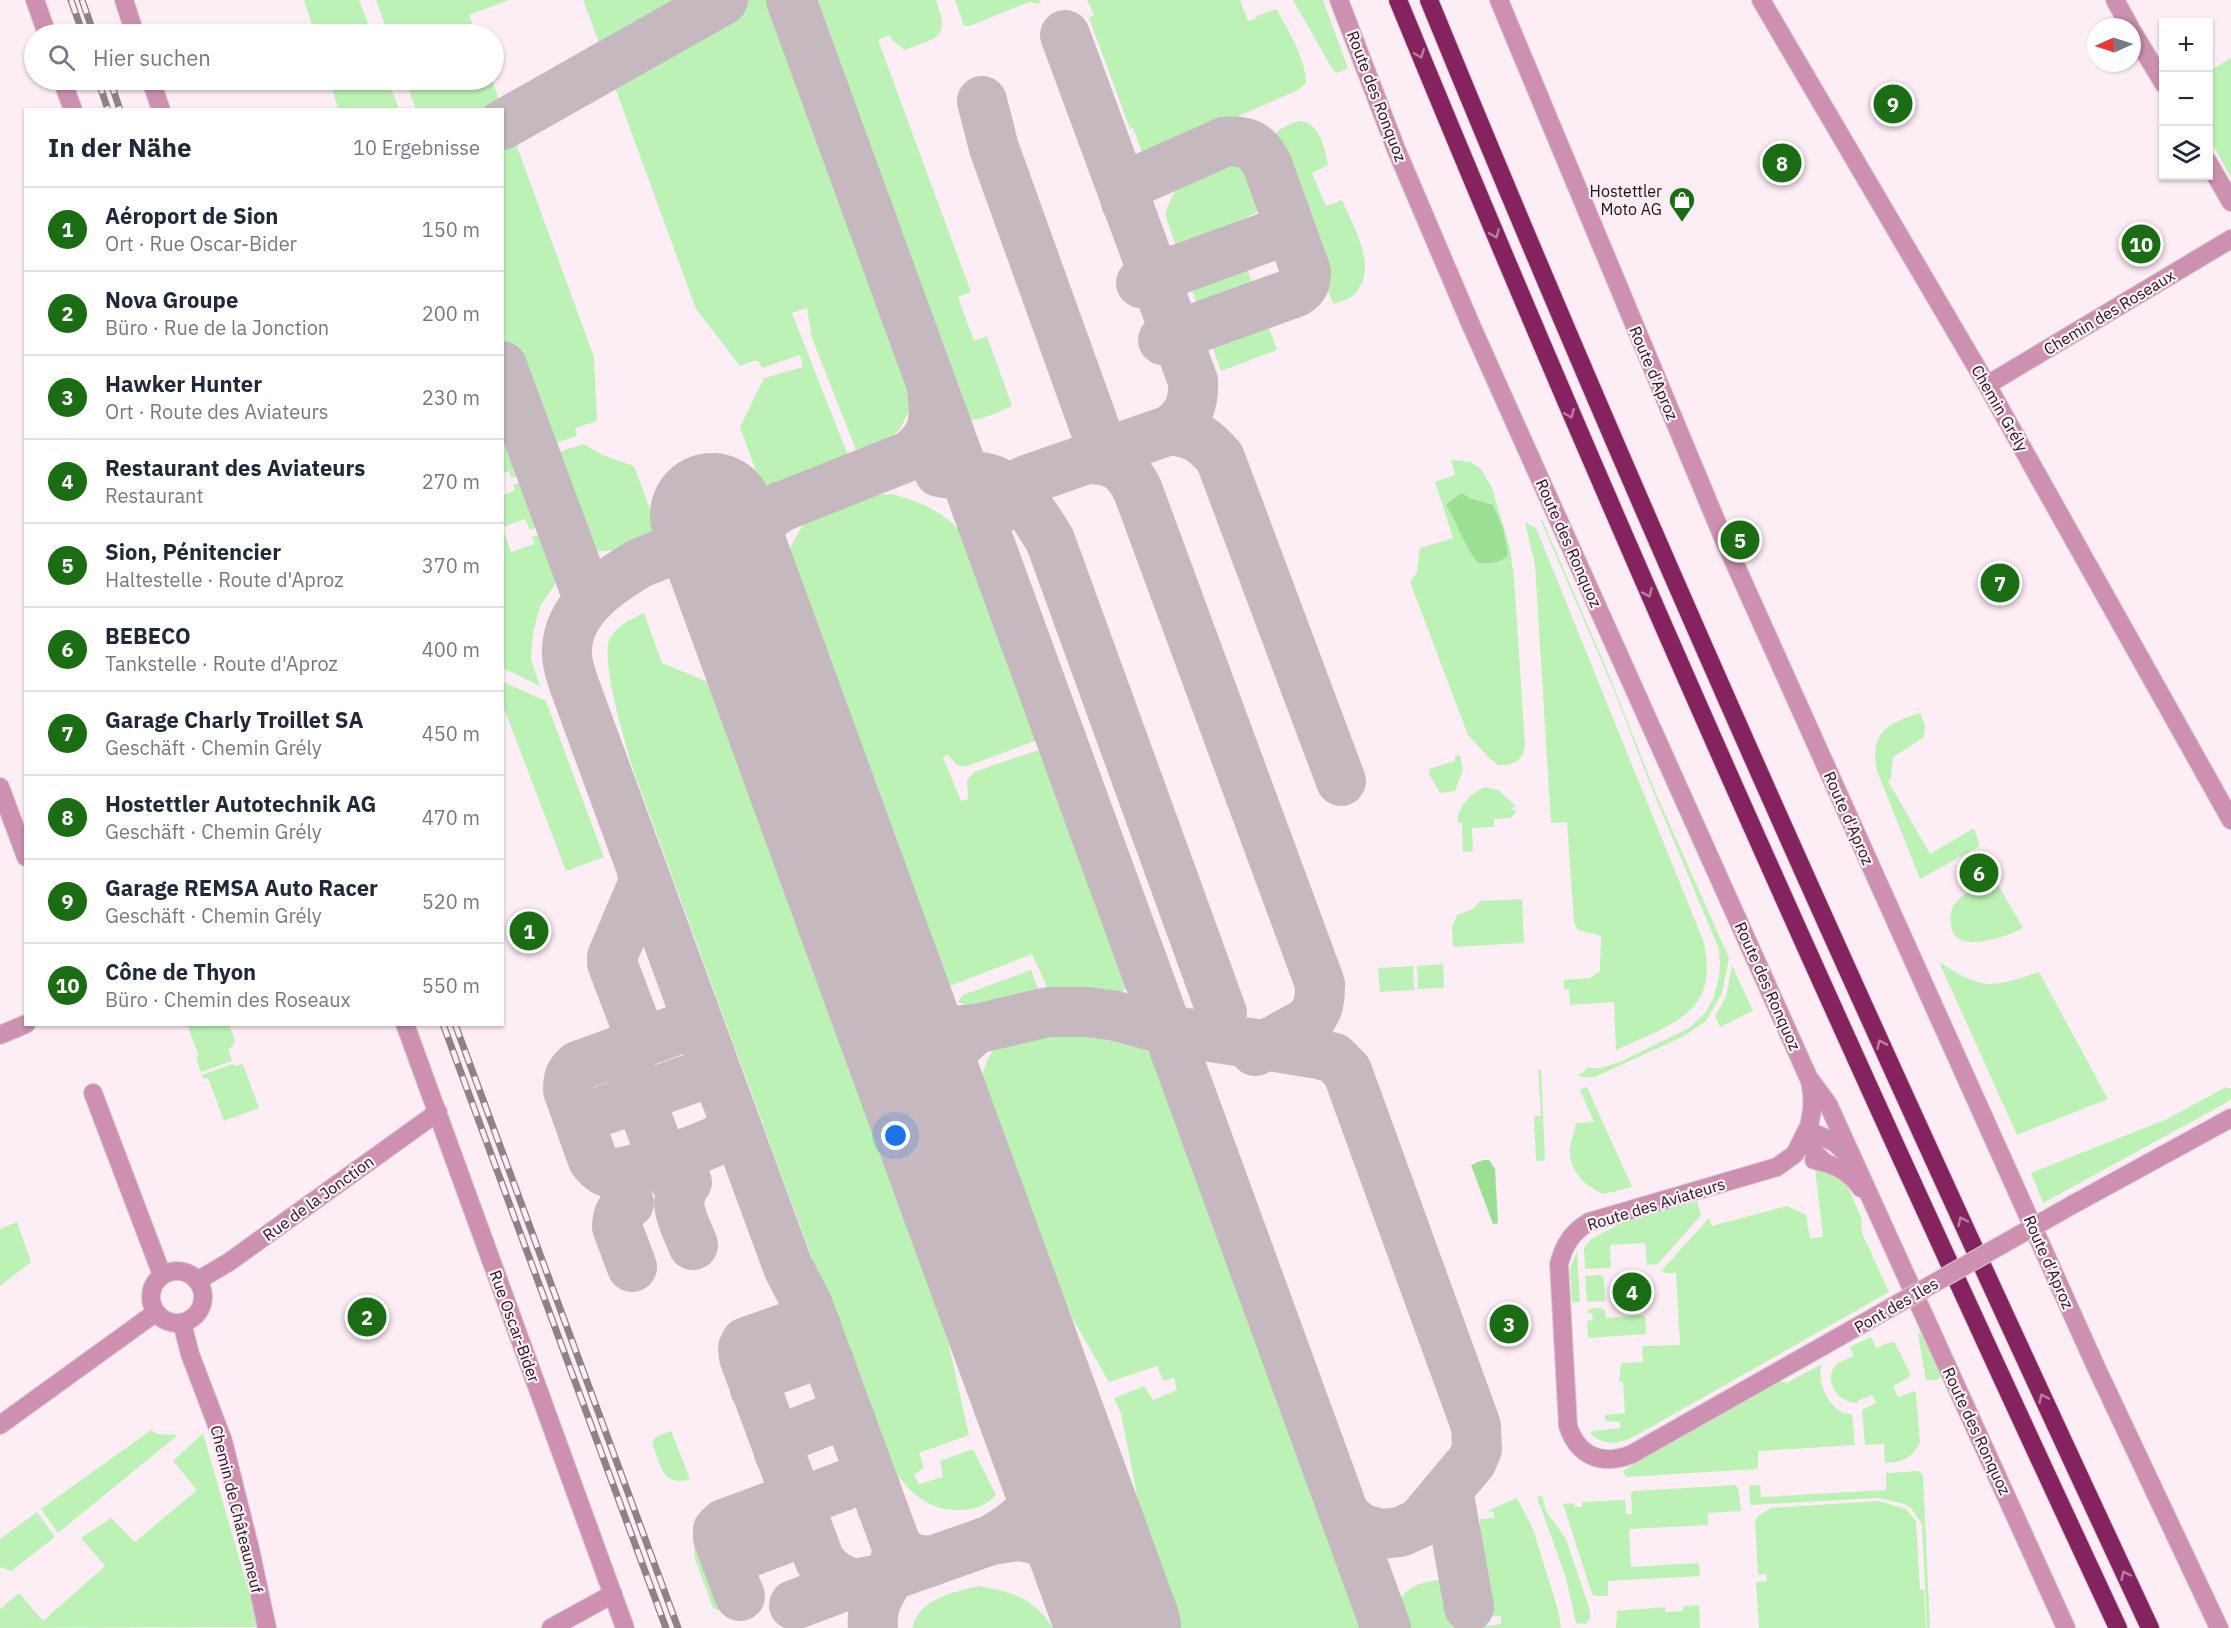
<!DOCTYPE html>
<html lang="de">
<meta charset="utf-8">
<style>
:root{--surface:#fff;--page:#f2f2f3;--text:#1f2937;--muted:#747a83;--line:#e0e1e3;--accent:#1a6d13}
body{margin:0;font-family:"IBM Plex Sans",sans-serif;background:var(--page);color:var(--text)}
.controls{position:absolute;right:18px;top:18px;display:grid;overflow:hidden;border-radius:0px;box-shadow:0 2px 4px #0004}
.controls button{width:54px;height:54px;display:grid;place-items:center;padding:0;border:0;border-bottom:2px solid var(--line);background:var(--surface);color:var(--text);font:30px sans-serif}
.compass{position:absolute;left:2087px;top:18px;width:54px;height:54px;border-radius:50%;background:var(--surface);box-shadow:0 2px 4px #0004;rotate:267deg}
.you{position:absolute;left:896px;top:1136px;width:21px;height:21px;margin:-15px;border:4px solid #fff;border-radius:50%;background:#1a73e8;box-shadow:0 0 0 9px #1a73e833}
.badge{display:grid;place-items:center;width:39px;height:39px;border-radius:50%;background:var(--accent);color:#fff;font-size:20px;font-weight:700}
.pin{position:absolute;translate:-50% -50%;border:3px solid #fff;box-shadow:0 2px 6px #0006}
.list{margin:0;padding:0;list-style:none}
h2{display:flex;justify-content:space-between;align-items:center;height:78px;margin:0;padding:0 24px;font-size:26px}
h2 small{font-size:20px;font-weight:400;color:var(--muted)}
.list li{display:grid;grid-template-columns:39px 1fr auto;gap:18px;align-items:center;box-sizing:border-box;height:84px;padding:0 24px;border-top:2px solid var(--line)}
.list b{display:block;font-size:22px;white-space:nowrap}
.list p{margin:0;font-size:20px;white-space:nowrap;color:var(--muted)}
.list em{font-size:20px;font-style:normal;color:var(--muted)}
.icon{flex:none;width:33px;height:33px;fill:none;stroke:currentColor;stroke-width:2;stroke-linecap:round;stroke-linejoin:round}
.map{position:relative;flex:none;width:2231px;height:1628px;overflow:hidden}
.search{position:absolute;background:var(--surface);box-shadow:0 2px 4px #0004;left:24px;top:24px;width:480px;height:66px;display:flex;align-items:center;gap:15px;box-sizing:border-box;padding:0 21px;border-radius:33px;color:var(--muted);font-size:22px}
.panel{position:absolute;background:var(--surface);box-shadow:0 2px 4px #0004;left:24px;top:108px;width:480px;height:918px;border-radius:0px}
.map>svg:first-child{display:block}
.green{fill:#bdf2b6}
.water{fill:#9adf93}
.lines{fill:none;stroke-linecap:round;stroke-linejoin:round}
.taxiway{stroke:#c5b8be;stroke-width:50}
.runway{stroke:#c5b8be;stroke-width:124}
.minor-casing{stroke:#d9cad2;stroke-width:20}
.highway-casing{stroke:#d9cad2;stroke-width:20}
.minor{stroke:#cd90b0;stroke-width:18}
.highway{stroke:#852260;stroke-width:18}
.rail-casing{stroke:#8d8288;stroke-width:7}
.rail{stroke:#fdedf5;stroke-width:4.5;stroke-dasharray:14;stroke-linecap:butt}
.minor-bridge-casing{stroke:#d9cad2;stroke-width:20;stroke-linecap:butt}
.minor-bridge{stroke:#cd90b0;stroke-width:18}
.oneway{stroke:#bb7da3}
.labels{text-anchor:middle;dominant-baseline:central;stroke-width:4.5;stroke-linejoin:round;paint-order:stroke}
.street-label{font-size:16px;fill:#1c1519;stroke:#fdedf5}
.poi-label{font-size:16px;fill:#1c1519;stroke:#fdedf5;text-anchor:end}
</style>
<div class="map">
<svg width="2231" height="1628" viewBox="0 0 2231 1628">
<rect width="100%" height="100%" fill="#fdedf5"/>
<g class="green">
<path d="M304,0H359L372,34H315Z"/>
<path d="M376,0H509L469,15L476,34H388Z"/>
<path d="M583,0H705L604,56Z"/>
<path d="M736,0H776L912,368V405L901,427L884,448L860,460L812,338L807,308L792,313L851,463L765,496L740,427L764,378L803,367L800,355L762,368L758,361H754L740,366L696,309L610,74L613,70Z"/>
<path d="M806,0H936C950,38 939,37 905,50L892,40L890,35L878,40L971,292L958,297L974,341L987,336L1012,406C995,413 967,430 953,411C949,406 947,399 944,393Z"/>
<path d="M955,0H1039L1041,4L1029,2L970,26H964Z"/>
<path d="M1087,0H1240L1248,21L1257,18L1256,16L1276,9C1289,31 1305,57 1306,83L1298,90L1145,157L1142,152L1133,128L1130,129L1089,18L1094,15Z"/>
<path d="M1293,0H1323L1348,68L1337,73L1333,70Z"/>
<path d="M2231,58V178L2209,137V71Z"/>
<path d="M330,80H388L399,109H338Z"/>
<path d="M405,80H492L502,108L416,109Z"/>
<path d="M1298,121C1319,120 1325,148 1328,165L1312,173L1326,206L1342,200C1353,227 1380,268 1354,295C1349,300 1339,302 1333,304L1273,139C1276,128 1289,125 1298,121Z"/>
<path d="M503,132L512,133L594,357L597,421L575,428L577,436L541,448L503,344Z"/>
<path d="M1228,162C1232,162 1239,162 1243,164C1260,171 1264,196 1259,211L1231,225L1277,350L1221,371L1165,215C1177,175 1192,175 1228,162Z"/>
<path d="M515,426L530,471L511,478L509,471L503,473V430Z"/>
<path d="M583,444L605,456L634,466L659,534C631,544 602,563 576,541L545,457Z"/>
<path d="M1451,460L1471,462L1481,469L1492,488L1510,548L1514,578L1525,745L1523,754L1518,761L1508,765H1498L1490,759L1468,735L1410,582L1417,572L1420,548L1453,538L1435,482L1455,475Z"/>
<path d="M533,478L550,523L530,530L525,519L503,527V495L515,490L513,485Z"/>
<path d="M892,494C931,505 954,517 976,552L1040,721L1039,737L1035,741L965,767L957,765L948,755L943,757L961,801L968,799L967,780L974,772L1035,751L1045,750L1055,757L1131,970V983L1120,995L1110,1000L1052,998L1032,954L953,985H943L787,556C809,501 837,496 892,494Z"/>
<path d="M1542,519L1608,672L1654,789L1729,958L1722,993L1706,1021L1682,1037L1595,1077H1583L1577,1075L1584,1072L1587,1068H1601L1622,1061L1689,1028L1705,1013L1713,999L1719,977L1720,962L1718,947L1652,789L1613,688L1541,521Z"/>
<path d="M1525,522L1536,528L1703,940C1722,1013 1670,1025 1616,1050L1614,1002L1570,1005L1569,989H1564V980L1590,978L1600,971L1601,936L1578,930L1574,922L1567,822L1551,823L1535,565Z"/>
<path d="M503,529L511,552L534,544L532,537L552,529L562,566L554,586L540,606L533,633L531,659L540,686L503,668C502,656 506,633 502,624Z"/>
<path d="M644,613L662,663L713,684L948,1326L945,1328L969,1435L919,1453L924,1468L914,1474L919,1484L943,1477L940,1461L973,1449L996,1495C986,1506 974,1510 959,1510C900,1511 881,1443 863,1398L634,772C626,747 601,663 609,641C615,626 631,619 644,613Z"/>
<path d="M503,682L546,701L604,857L566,871L503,706Z"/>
<path d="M1920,713L1925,725L1924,737L1893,757L1891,778L1888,781L1930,854L1974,828L1980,846L1920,879L1877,771C1869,735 1887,722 1920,713Z"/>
<path d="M1460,755L1463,770L1455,791L1440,793L1429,774V769L1455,761V756Z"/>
<path d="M1485,787L1498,790L1516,806L1510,809L1517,811L1511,818L1494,819V827L1472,828L1473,851L1463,852L1462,823H1458C1456,807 1471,793 1485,787Z"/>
<path d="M1994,878L2023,928C2006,937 1954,956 1951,925C1950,918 1950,909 1955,903C1965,892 1981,885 1994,878Z"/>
<path d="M1522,899L1524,943L1453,947L1452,927L1457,915L1473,909L1480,901Z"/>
<path d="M1939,962C1952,970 1967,980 1982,983C2000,987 2022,977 2039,972L2108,1099L2017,1135Z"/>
<path d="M1443,964L1444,988L1418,989L1417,966Z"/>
<path d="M1732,965L1753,1011L1720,1027L1715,1016L1726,997Z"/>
<path d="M1413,966L1414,990L1380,992L1378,968Z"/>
<path d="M1031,970L1042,999C1019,1002 979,1013 958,1002L963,995Z"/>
<path d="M187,1025H229L235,1040L233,1046L228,1049L232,1061L201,1072L196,1058L199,1056Z"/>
<path d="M1067,1026C1095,1029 1129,1033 1150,1054C1157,1060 1162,1069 1168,1076L1371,1628H1179L1146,1540L1121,1414L1114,1398L1144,1386L1153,1400L1177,1390L1174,1378L1163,1381L1157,1366L1109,1382L1052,1283L979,1083C983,1074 986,1059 992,1052C1012,1030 1040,1028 1067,1026Z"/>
<path d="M233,1064L235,1066L243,1064L259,1108L224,1121L208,1078L203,1079L202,1075Z"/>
<path d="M1538,1069L1541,1070L1545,1159L1542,1161H1536L1534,1116H1541Z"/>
<path d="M1587,1087L1632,1187L1604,1194C1584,1186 1568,1170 1570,1147C1571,1139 1575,1131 1576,1123L1594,1122L1580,1090Z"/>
<path d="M2226,1087L2231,1089V1099L2224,1104L2043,1203L2031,1173L2167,1119Z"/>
<path d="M1815,1169L1844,1178L1861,1217L1862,1233L1889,1292L1635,1436C1618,1444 1605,1447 1590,1433L1594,1431L1620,1428V1422L1605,1421V1415L1625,1413L1623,1382H1619L1621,1363L1643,1362L1642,1346L1680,1345L1676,1273H1665L1662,1270L1709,1218L1712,1226L1787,1206L1806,1215L1810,1238L1823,1237Z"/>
<path d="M1697,1201L1701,1215L1658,1264L1647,1265L1645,1243L1610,1245L1611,1266L1608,1268L1585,1269L1584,1248L1591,1239L1614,1227V1225Z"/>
<path d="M17,1222L31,1262L0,1286V1229Z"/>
<path d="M1577,1250L1580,1300L1579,1302L1572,1303L1570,1269Z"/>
<path d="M1600,1275L1604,1277L1605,1301L1587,1302L1585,1276Z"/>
<path d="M1601,1308L1605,1310L1606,1318L1645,1315L1646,1334L1588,1338L1587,1321L1593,1320L1592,1313H1587L1588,1309Z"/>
<path d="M1922,1331L1942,1375C1938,1381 1933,1381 1926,1380L1918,1335Z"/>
<path d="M1871,1337L1876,1348L1891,1342L1895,1343L1910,1373L1908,1378L1893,1386L1898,1397L1914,1391L1916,1393L1920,1442C1913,1458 1902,1462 1885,1463L1884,1444L1865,1445L1862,1410L1876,1403L1872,1395L1859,1400L1857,1403C1838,1403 1822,1380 1836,1365C1841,1360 1848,1359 1854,1356L1850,1347Z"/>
<path d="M1822,1364C1815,1382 1831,1415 1852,1414L1855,1445L1758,1451V1469L1626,1477L1623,1471L1625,1469L1781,1381L1786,1383Z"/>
<path d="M151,1430L158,1434L178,1435L58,1533L41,1509Z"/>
<path d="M671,1431L690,1479C662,1488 660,1463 652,1443L656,1437Z"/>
<path d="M203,1433L259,1627L0,1628V1609L19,1593L43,1621L105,1566L81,1538L111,1518L135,1542L197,1490L173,1461Z"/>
<path d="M1918,1471L1923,1474L1930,1628H1927L1922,1524L1911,1508L1905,1504L1878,1498L1750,1505L1749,1485H1760L1761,1497L1886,1490V1473Z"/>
<path d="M1736,1485L1739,1491L1741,1511L1708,1513V1525L1629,1529L1631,1567L1699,1563L1700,1576L1608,1581V1596H1596L1592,1594L1563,1504L1574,1503L1575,1507H1582V1502L1625,1500L1626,1514H1632L1631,1493L1633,1491Z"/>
<path d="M1542,1496L1546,1511L1566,1539L1590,1610V1618L1586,1624L1576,1623L1566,1578L1537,1497Z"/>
<path d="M1517,1498L1533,1529L1558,1610L1561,1628H1484V1626L1501,1624V1616L1484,1617L1483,1584H1480V1519L1494,1518V1512L1487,1511Z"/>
<path d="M1879,1501L1906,1509L1916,1521L1920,1590H1924L1926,1628H1759L1756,1582L1767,1581L1766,1574L1758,1575L1755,1521L1758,1516L1771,1508Z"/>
<path d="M37,1512L55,1537L11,1571L0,1567V1539Z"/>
<path d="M713,1542L736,1604L723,1612L713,1608L695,1559L694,1549Z"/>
<path d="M1442,1580L1447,1583L1461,1628H1402C1389,1595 1412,1581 1442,1580Z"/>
<path d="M978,1586C1012,1592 1033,1597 1053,1628H912C920,1598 952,1593 978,1586Z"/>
<path d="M1699,1605L1700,1628H1616L1617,1611L1665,1607V1612L1683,1611V1606Z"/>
</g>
<g class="water">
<path d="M1462,493L1471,499L1493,505L1503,528L1508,555C1501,563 1489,564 1478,563C1464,546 1458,524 1446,505Z"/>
<path d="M1483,1160H1489L1495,1169L1498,1223L1493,1224L1471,1165Z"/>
</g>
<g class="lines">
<g class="taxiway">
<path d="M791,0L1386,1628"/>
<path d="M982,101L994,148L1097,434C1098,445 1095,451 1087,459"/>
<path d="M502,125L723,0"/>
<path d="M1126,202L1129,189L1134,182L1224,142C1246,140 1256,144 1267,164L1306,272C1306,282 1304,287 1296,292L1163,340"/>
<path d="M1141,283L1276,234L1281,230L1286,216"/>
<path d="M502,366L589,601"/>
<path d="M932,389C936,420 935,437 909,456L640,563C608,582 568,608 567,650C566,662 571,675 575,687L788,1267L808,1306L897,1547C908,1559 917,1560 932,1561"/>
<path d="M1170,430C1193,432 1205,440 1220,458L1341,781"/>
<path d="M1087,459C1114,459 1127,467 1138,491L1320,984C1320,1000 1319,1010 1308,1022L1255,1051"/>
<path d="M939,472C954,475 971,475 986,478C1017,486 1035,515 1050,540L1222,1013"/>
<path d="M994,514L1010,490L1024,481L1170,430C1189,417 1194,403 1193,381L1065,35"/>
<path d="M747,610C740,581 736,548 758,524C765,517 774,512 782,506"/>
<path d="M642,870L643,882L640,891L612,957V963L637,1029L644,1034L658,1037"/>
<path d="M887,995L905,1015L931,1030L941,1032L976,1029L1048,1012H1088L1116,1016L1167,1030L1319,1054L1334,1058L1347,1071L1476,1426L1477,1449L1472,1461L1420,1523L1400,1532L1382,1534L1362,1529L1345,1516"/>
<path d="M693,1008L687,1024L679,1029L578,1066C569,1074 568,1079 568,1090L593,1160C598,1166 603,1172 612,1173C625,1175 706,1147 719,1139C729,1133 731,1125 732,1115"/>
<path d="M640,1044C632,1051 629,1055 628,1066L666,1169L671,1176L687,1182C670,1203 685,1223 693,1245"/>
<path d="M607,1109L696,1077C706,1071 709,1064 710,1054"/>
<path d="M930,1113C933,1074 946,1053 976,1029"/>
<path d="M629,1203C620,1209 617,1216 617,1227L632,1267"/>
<path d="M816,1326L803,1322L746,1342L743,1348L744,1357L820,1561C829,1573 840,1581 856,1584"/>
<path d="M755,1389L760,1375L815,1355L823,1356L829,1361"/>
<path d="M779,1453V1444L783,1438L834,1418L843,1417L851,1421"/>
<path d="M1448,1490L1469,1607"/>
<path d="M801,1514L806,1500L856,1481L863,1480L875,1486"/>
<path d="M991,1540C1063,1500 1054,1460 1032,1391"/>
<path d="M730,1570L718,1538V1530L724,1524L783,1502H790L798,1507"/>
<path d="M740,1596C735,1583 725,1568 736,1557L797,1534L811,1539"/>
<path d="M794,1605L847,1585L881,1579L991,1540L1018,1536L1031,1538L1057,1546L1080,1562L1099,1586L1117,1623"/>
<path d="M873,1628C870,1594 891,1585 896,1556"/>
</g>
<path class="runway" d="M712,515L1119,1628"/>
<g class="minor-casing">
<g id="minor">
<path d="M35,0L47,34"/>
<path d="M124,0L135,34"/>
<path d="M1339,0L1396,149L1471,325L1810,1081C1812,1090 1813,1100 1812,1110C1808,1137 1801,1141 1824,1162"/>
<path d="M1499,0L1722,535L2096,1367L2219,1628"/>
<path d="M1761,0L1987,385L2231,820"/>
<path d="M2115,0L2130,27"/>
<path d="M2132,31L2164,84"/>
<path d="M62,80L73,110"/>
<path d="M151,80L161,110"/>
<path d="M2208,162L2231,202"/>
<path d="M1987,385L2231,239"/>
<path d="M0,787L26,857"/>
<path d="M405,1024L625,1628"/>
<path d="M0,1035L26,1024"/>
<path d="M1811,1081L1828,1104L2066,1628"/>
<path d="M93,1093L162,1275"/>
<path d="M1807,1130L1834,1142L1848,1155"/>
<path d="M1814,1160C1833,1164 1850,1171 1861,1188"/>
<path d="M2072,1205L2231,1118"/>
<circle cx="177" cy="1297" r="26"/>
<path d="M197,1281L229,1262L438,1112"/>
<path d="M182,1323L190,1354L223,1441L250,1549L267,1628"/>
<path d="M1793,1363L1632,1454C1603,1466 1578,1457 1568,1426L1559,1264C1564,1245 1572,1232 1589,1222L1777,1167L1795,1154L1807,1130"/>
<path d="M0,1425L155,1313"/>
<path d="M551,1628L613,1594"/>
</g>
</g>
<g class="highway-casing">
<g id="highway">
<path d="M1398,0C1623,549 1867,1090 2118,1628"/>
<path d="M1429,0C1654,550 1899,1090 2150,1628"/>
</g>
</g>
<use href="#minor" class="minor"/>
<use href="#highway" class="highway"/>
<g class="rail-casing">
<g id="rail">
<path d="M71,0L83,34"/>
<path d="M82,0L94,34"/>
<path d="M98,80L108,110"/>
<path d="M110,80L120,110"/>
<path d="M443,1024L666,1628"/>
<path d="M455,1024L678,1628"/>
</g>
</g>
<use href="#rail" class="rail"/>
<g class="minor-bridge-casing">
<path id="minor-bridge" d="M1793,1363L2072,1205"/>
</g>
<use href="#minor-bridge" class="minor-bridge"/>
</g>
<defs><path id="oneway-chevron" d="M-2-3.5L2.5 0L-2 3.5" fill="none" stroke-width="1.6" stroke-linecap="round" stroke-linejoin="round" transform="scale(1.5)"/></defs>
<g class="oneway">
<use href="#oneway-chevron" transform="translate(1420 54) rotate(68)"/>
<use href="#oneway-chevron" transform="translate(1495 234) rotate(67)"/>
<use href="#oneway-chevron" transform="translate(1570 414) rotate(67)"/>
<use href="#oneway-chevron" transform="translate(1648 593) rotate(66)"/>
<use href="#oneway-chevron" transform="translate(1881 1044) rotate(-114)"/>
<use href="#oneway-chevron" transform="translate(1962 1221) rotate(-115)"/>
<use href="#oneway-chevron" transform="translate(2043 1398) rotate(-115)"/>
<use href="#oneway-chevron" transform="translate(2125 1575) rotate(-115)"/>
</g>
<defs>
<g id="shop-pin" transform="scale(1.35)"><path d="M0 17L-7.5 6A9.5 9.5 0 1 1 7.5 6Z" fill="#1a6d13" stroke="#fdedf5"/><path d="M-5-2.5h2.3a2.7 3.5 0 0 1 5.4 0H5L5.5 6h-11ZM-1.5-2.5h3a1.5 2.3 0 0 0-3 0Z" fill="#fff"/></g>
</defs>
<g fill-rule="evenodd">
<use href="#shop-pin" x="1682" y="200"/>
</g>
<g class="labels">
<g class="street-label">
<text transform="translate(1377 96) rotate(69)">Route des Ronquoz</text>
<text transform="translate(2109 312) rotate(-31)">Chemin des Roseaux</text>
<text transform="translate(1654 373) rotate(67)">Route d'Aproz</text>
<text transform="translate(2000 408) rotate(60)">Chemin Grély</text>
<text transform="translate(1569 543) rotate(66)">Route des Ronquoz</text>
<text transform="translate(1849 818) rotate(66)">Route d'Aproz</text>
<text transform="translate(1768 986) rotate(66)">Route des Ronquoz</text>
<text transform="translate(318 1198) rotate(-36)">Rue de la Jonction</text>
<text transform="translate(1656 1204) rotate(-17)">Route des Aviateurs</text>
<text transform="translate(2049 1262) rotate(66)">Route d'Aproz</text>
<text transform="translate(1896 1305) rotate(-30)">Pont des Iles</text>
<text transform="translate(515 1326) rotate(70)">Rue Oscar-Bider</text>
<text transform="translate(1977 1431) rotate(65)">Route des Ronquoz</text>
<text transform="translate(237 1509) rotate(76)">Chemin de Châteauneuf</text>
</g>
<g class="poi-label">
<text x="1662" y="191">Hostettler<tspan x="1662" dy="18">Moto AG</tspan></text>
</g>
</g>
</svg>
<div class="controls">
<button>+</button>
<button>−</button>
<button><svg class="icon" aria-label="layers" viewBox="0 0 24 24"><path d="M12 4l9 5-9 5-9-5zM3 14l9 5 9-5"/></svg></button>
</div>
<svg class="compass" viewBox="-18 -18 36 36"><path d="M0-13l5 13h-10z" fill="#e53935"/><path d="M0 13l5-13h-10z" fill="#747a83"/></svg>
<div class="you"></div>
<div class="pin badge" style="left:529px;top:931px">1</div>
<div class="pin badge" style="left:367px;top:1317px">2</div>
<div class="pin badge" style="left:1509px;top:1324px">3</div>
<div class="pin badge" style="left:1632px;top:1292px">4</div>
<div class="pin badge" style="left:1740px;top:540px">5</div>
<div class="pin badge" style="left:1979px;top:873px">6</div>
<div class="pin badge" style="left:2000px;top:583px">7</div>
<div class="pin badge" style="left:1782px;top:163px">8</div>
<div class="pin badge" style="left:1893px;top:104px">9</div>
<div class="pin badge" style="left:2141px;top:244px">10</div>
<div class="search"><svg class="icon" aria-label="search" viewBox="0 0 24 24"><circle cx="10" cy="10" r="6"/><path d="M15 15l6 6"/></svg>Hier suchen</div>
<section class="panel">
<h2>In der Nähe<small>10 Ergebnisse</small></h2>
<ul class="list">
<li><span class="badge">1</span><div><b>Aéroport de Sion</b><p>Ort · Rue Oscar-Bider</p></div><em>150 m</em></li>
<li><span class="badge">2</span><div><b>Nova Groupe</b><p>Büro · Rue de la Jonction</p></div><em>200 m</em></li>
<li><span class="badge">3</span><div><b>Hawker Hunter</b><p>Ort · Route des Aviateurs</p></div><em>230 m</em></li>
<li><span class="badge">4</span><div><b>Restaurant des Aviateurs</b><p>Restaurant</p></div><em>270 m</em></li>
<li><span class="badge">5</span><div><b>Sion, Pénitencier</b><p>Haltestelle · Route d'Aproz</p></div><em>370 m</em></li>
<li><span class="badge">6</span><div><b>BEBECO</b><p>Tankstelle · Route d'Aproz</p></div><em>400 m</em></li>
<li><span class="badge">7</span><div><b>Garage Charly Troillet SA</b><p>Geschäft · Chemin Grély</p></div><em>450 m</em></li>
<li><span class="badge">8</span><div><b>Hostettler Autotechnik AG</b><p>Geschäft · Chemin Grély</p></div><em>470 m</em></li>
<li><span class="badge">9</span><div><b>Garage REMSA Auto Racer</b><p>Geschäft · Chemin Grély</p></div><em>520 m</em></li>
<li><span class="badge">10</span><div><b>Cône de Thyon</b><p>Büro · Chemin des Roseaux</p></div><em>550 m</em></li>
</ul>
</section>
</div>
